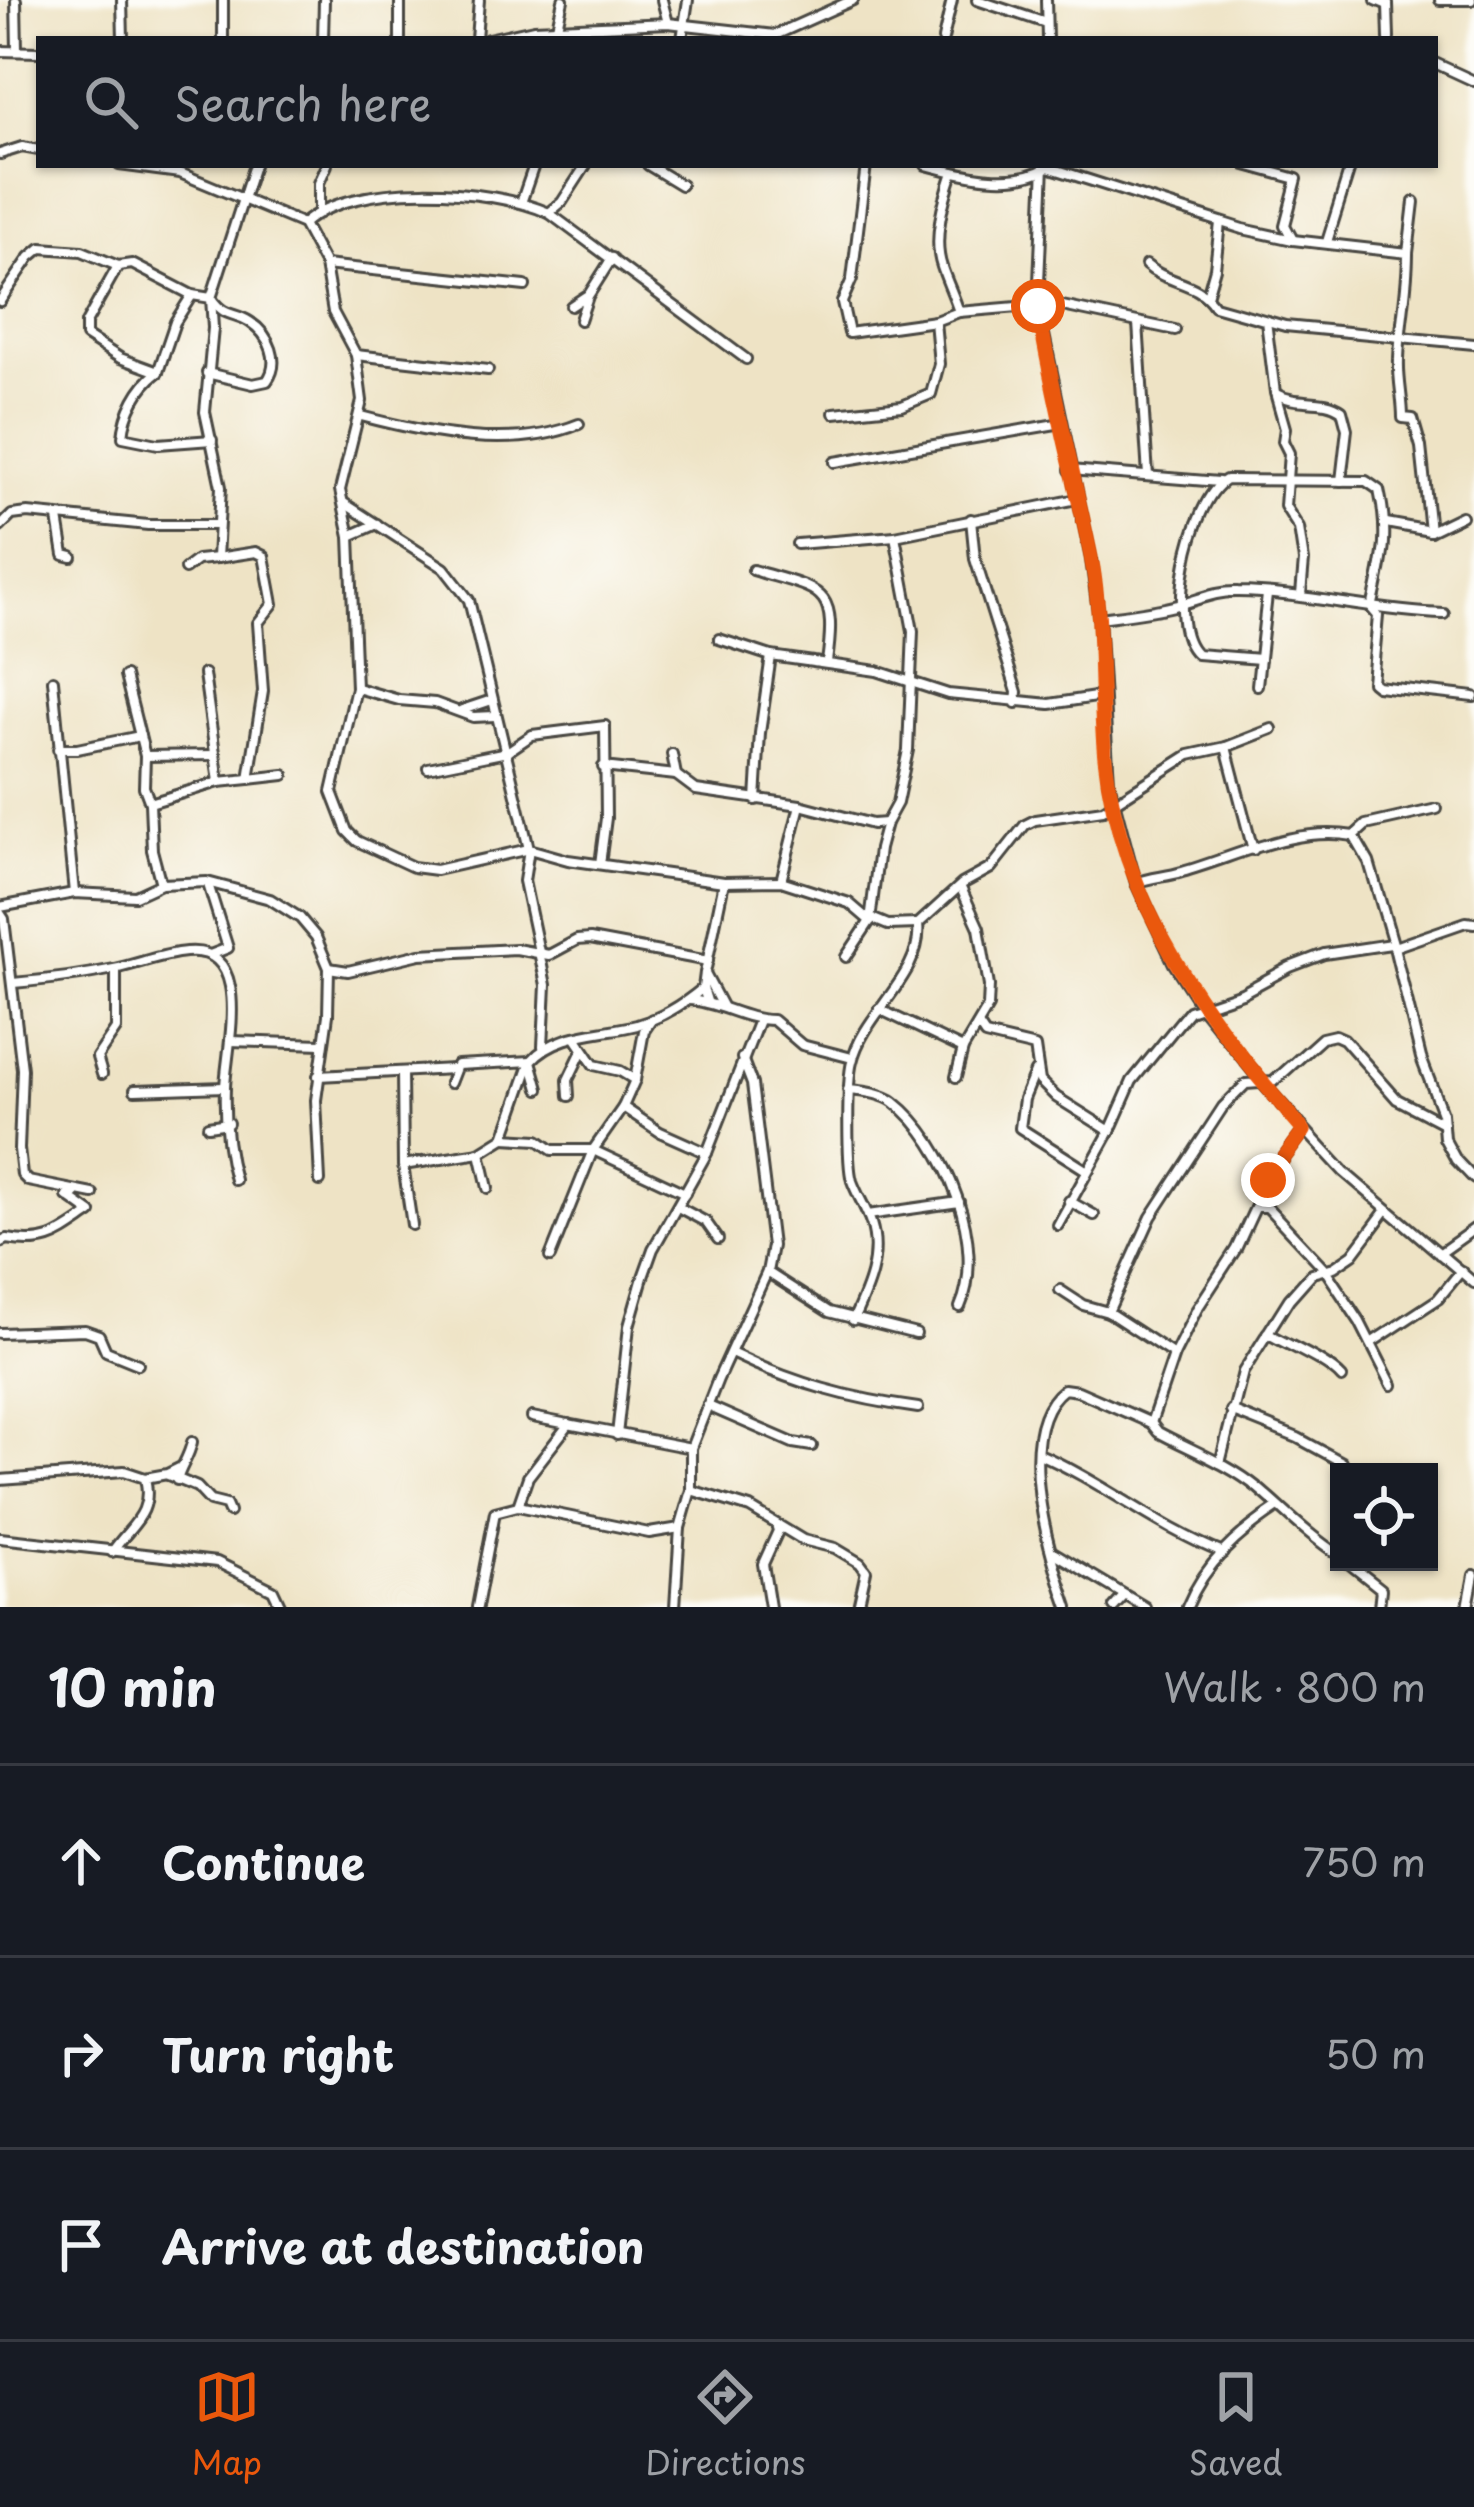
<!DOCTYPE html>
<meta charset="utf-8">
<style>
:root{--surface:#171b24;--page:#242831;--text:#f1f3f6;--muted:#9ea1a6;--line:#363941;--accent:#ea580c}
body{margin:0;font-family:"Playpen Sans",sans-serif;background:var(--page);color:var(--text)}
.controls{position:absolute;right:36px;bottom:36px;display:grid;overflow:hidden;border-radius:0px;box-shadow:0 3px 9px #0004}
.controls button{width:108px;height:108px;display:grid;place-items:center;padding:0;border:0;border-bottom:3px solid var(--line);background:var(--surface);color:var(--text);font:60px sans-serif}
.stop{position:absolute;width:36px;height:36px;margin:-27px;border:9px solid #ea580c;border-radius:50%;background:#fff}
.stop.end{background:#ea580c;border-color:#fff;box-shadow:0 3px 12px #0008}
.list{margin:0;padding:0;list-style:none}
h2{display:flex;justify-content:space-between;align-items:center;height:156px;margin:0;padding:0 48px;font-size:51px}
h2 small{font-size:39px;font-weight:400;color:var(--muted)}
.list li{display:grid;grid-template-columns:78px 1fr auto;gap:36px;align-items:center;box-sizing:border-box;height:192px;padding:0 48px;border-top:3px solid var(--line)}
.list b{display:block;font-size:45px;white-space:nowrap}
.list em{font-size:39px;font-style:normal;color:var(--muted)}
.icon{flex:none;width:66px;height:66px;fill:none;stroke:currentColor;stroke-width:2;stroke-linecap:round;stroke-linejoin:round}
.map{position:relative;flex:none;width:1474px;height:1607px;overflow:hidden}
.search{position:absolute;background:var(--surface);box-shadow:0 3px 9px #0004;left:36px;right:36px;top:36px;height:132px;display:flex;align-items:center;gap:30px;box-sizing:border-box;padding:0 42px;border-radius:0px;color:var(--muted);font-size:45px}
.sheet{height:732px;background:var(--surface)}
nav{display:flex;justify-content:space-around;align-items:center;box-sizing:border-box;height:168px;border-top:3px solid var(--line);background:var(--surface);font-size:33px;color:var(--muted)}
nav a{display:grid;justify-items:center;gap:6px}
nav .on{color:var(--accent)}
.map>svg:first-child{display:block}
.lines{fill:none;stroke-linecap:round;stroke-linejoin:round}
.street-casing{stroke:#484742;stroke-width:14}
.street{stroke:#fff;stroke-width:8}
.route{stroke:#ea580c;stroke-width:15}
</style>
<div class="map">
<svg width="1474" height="1607" viewBox="0 0 1474 1607">
<rect width="100%" height="100%" fill="#fdfcf7"/>
<filter id="ink" filterUnits="userSpaceOnUse"><feTurbulence type="fractalNoise" baseFrequency=".00833" numOctaves="2"/><feDisplacementMap in="SourceGraphic" scale="24" xChannelSelector="R" yChannelSelector="G"/><feConvolveMatrix kernelMatrix="1 2 1 2 8 2 1 2 1" color-interpolation-filters="sRGB"/></filter>
<filter id="wash" filterUnits="userSpaceOnUse"><feTurbulence type="fractalNoise" baseFrequency=".004" numOctaves="4" result="noise"/><feDisplacementMap in="SourceGraphic" scale="48" xChannelSelector="R" yChannelSelector="G"/><feGaussianBlur stdDeviation="2.7" result="paint"/><feColorMatrix in="noise" values="0 0 0 0 0 0 0 0 0 0 0 0 0 0 0 0 0 1.4 0 .05"/><feComposite in="paint" operator="in"/></filter>
<g filter="url(#wash)">
<rect width="100%" height="100%" fill="#eee3c5"/>
</g>
<g filter="url(#ink)">
<g class="lines">
<g class="street-casing">
<g id="street">
<path d="M16,0L17,50"/>
<path d="M122,0L123,39"/>
<path d="M662,0L668,23"/>
<path d="M977,0L1046,23"/>
<path d="M1046,0L1047,39"/>
<path d="M1376,0L1388,5"/>
<path d="M1440,0H1471"/>
<path d="M1388,5L1389,39"/>
<path d="M557,27L563,0"/>
<path d="M223,39V0"/>
<path d="M323,39L324,0"/>
<path d="M400,39V0"/>
<path d="M476,39L479,0"/>
<path d="M488,39L534,29L668,23L775,35L853,0"/>
<path d="M682,39L688,0"/>
<path d="M943,39L952,0"/>
<path d="M0,51L39,52"/>
<path d="M1435,63L1474,81"/>
<path d="M0,154L22,147L39,150"/>
<path d="M119,165L180,173L303,224L325,265L333,312L356,355L362,401L340,490L350,536L356,688L332,792L347,831L357,841L413,867L436,870L529,849L568,860L724,882L781,881L849,903L870,921L871,918L888,925L918,924L962,884L991,868L1025,825L1035,820L1103,810L1189,755L1226,747L1272,729"/>
<path d="M254,165L211,298L213,328L205,412L221,487L217,558L256,552L264,556L273,604L258,623L263,691L249,779L284,775"/>
<path d="M648,165L681,185"/>
<path d="M866,165L852,279L842,302L849,333L935,321L959,312L1053,304L1175,330"/>
<path d="M926,165C963,175 1014,188 1048,167L1243,229L1293,240L1408,253C1408,289 1400,323 1399,360C1398,380 1403,398 1403,418L1413,419L1421,447L1430,531"/>
<path d="M1044,165L1038,306L1091,558L1099,618L1109,782L1136,883L1174,964L1203,1009L1264,1085L1344,1172L1474,1283"/>
<path d="M1246,165L1297,179L1285,225L1293,240"/>
<path d="M953,172C944,199 932,239 942,267C947,282 954,296 959,312"/>
<path d="M522,200L534,165"/>
<path d="M319,213V183L327,165"/>
<path d="M549,213L562,202L586,165"/>
<path d="M303,224C353,179 491,187 549,213L746,359"/>
<path d="M1327,242L1351,165"/>
<path d="M1408,253L1414,202"/>
<path d="M325,265L525,286"/>
<path d="M1146,265C1167,284 1198,281 1214,306L1285,326L1474,344"/>
<path d="M118,266L86,323V336L120,358L158,372"/>
<path d="M192,295L175,322L158,372C139,386 125,412 123,437L158,444L212,440"/>
<path d="M1207,296L1215,268L1220,223"/>
<path d="M0,301L30,257L41,248L82,251L118,266L132,264L192,295L211,298C226,319 233,311 250,322C270,335 281,362 267,381L253,384L207,373"/>
<path d="M571,306L586,296"/>
<path d="M580,320L588,296L612,258"/>
<path d="M1266,321L1275,393L1285,428L1283,441L1289,453L1285,506L1299,528L1304,561L1301,595"/>
<path d="M1138,323L1148,476"/>
<path d="M356,355L488,370"/>
<path d="M1276,394C1297,406 1323,396 1342,410L1347,429L1341,481"/>
<path d="M834,413L902,406L931,394L939,364L935,321"/>
<path d="M361,416C429,434 513,451 579,424"/>
<path d="M835,462L1062,423"/>
<path d="M1070,470L1219,482"/>
<path d="M344,503L444,568L469,600L529,849L524,881L546,985L543,1046"/>
<path d="M58,518L64,555L72,557"/>
<path d="M971,519L975,559L1017,692L1016,703"/>
<path d="M1386,523L1430,531L1461,516"/>
<path d="M0,527L12,515L28,513L148,525H217"/>
<path d="M350,536L377,524"/>
<path d="M797,544L895,536L1077,499"/>
<path d="M185,569L197,560L217,558"/>
<path d="M753,570C821,591 838,585 827,662"/>
<path d="M1099,618C1124,615 1149,612 1174,606C1196,601 1215,591 1238,592C1307,593 1374,612 1444,614"/>
<path d="M719,639L771,656L877,671L948,694L1050,704L1102,696"/>
<path d="M1260,659L1197,654C1164,626 1190,501 1226,480L1366,481L1379,490C1390,538 1382,562 1372,609L1378,616L1372,682L1377,686L1474,697"/>
<path d="M204,674L219,782"/>
<path d="M125,676L145,756L144,787L150,803L152,850L161,884"/>
<path d="M53,680L74,893"/>
<path d="M1257,685L1267,595"/>
<path d="M357,688L399,700L435,703L473,717L495,716"/>
<path d="M462,710L492,700"/>
<path d="M1226,747L1253,850"/>
<path d="M58,749H77L140,736"/>
<path d="M672,754L676,775L696,790L800,805L872,824L886,823"/>
<path d="M145,756L215,755"/>
<path d="M603,767L676,775"/>
<path d="M428,768L507,752L532,735L605,726L606,818L600,864"/>
<path d="M756,800L760,733L771,656"/>
<path d="M150,803L219,782L249,779"/>
<path d="M1354,836L1369,862L1394,947L1421,1058L1442,1113L1444,1138L1456,1160L1474,1179"/>
<path d="M1354,836L1366,825L1437,809"/>
<path d="M781,881L800,805"/>
<path d="M1136,883C1151,877 1166,877 1182,872C1239,856 1293,826 1354,836"/>
<path d="M208,884L228,948L210,955"/>
<path d="M0,907L74,893L135,896L161,884L207,882L270,899L300,918L316,937L329,968L328,1015L316,1100L320,1181"/>
<path d="M0,913L4,919L22,1069L19,1149L22,1175L28,1181L93,1194"/>
<path d="M1394,947L1466,922L1474,923"/>
<path d="M846,957L870,921L879,849L886,823L897,803L908,750L913,631L895,536"/>
<path d="M329,968L348,971L420,954L516,949L549,955L577,940L590,939L708,961"/>
<path d="M705,974L722,1006"/>
<path d="M13,983C47,980 80,976 114,969C138,964 162,954 186,952C255,945 226,1049 225,1088C224,1117 227,1152 235,1180"/>
<path d="M689,1000C719,1002 744,1020 773,1020L802,1045L852,1058"/>
<path d="M707,1001L703,988L705,973L724,882"/>
<path d="M879,1009L963,1049"/>
<path d="M979,1026L985,1035L1035,1047L1040,1081L1056,1097L1110,1131L1132,1081L1189,1011L1242,993L1290,967L1324,954L1391,944"/>
<path d="M575,1037L594,1065L620,1071L635,1080"/>
<path d="M230,1041L322,1044"/>
<path d="M402,1072L403,1165L412,1225"/>
<path d="M1035,1072L1024,1099L1020,1128L1086,1170"/>
<path d="M102,1074L97,1057L116,1029V969"/>
<path d="M318,1076L453,1069"/>
<path d="M956,1077L963,1049L988,1007L989,986L979,928L961,888"/>
<path d="M539,1089L531,1061C556,1032 601,1034 637,1025C661,1018 684,1004 703,988"/>
<path d="M135,1090L225,1087"/>
<path d="M848,1090C862,1091 882,1093 894,1102C947,1143 987,1246 960,1307"/>
<path d="M569,1096L568,1080L581,1053"/>
<path d="M623,1107L660,1132L707,1153"/>
<path d="M208,1126L228,1123"/>
<path d="M504,1138L538,1140L552,1150H593L685,1193"/>
<path d="M480,1153L488,1188"/>
<path d="M403,1165L480,1153L504,1138L531,1061L457,1065L450,1083"/>
<path d="M1069,1201L1094,1215"/>
<path d="M678,1207L706,1222L718,1239"/>
<path d="M1256,1207H1267L1324,1268L1360,1322L1392,1385"/>
<path d="M868,1215L959,1202"/>
<path d="M1058,1225L1110,1131"/>
<path d="M0,1243L7,1239C48,1246 58,1235 91,1213L67,1196L74,1195"/>
<path d="M1439,1254L1474,1229"/>
<path d="M550,1257L593,1150L623,1107L635,1080L644,1031L652,1019"/>
<path d="M767,1272L829,1312L916,1334"/>
<path d="M1060,1290L1083,1305L1108,1312L1174,1355"/>
<path d="M1108,1312L1151,1217L1223,1107L1246,1084L1273,1082L1322,1038L1335,1035L1344,1039L1397,1099L1443,1123"/>
<path d="M853,1320C867,1290 882,1257 871,1223C866,1208 857,1195 852,1181C847,1164 847,1080 852,1062C863,1013 924,975 918,924"/>
<path d="M0,1333L85,1330L99,1335L106,1351L138,1364"/>
<path d="M1267,1333C1289,1346 1327,1361 1342,1378"/>
<path d="M1371,1343L1438,1299L1461,1271"/>
<path d="M731,1353C792,1383 851,1399 918,1408"/>
<path d="M708,1406L793,1443L812,1446"/>
<path d="M1231,1411L1298,1438L1342,1462"/>
<path d="M532,1417L691,1448"/>
<path d="M1151,1423L1174,1355L1197,1309L1236,1249L1268,1180L1304,1131"/>
<path d="M617,1435L629,1326L643,1277L653,1249L707,1153L759,1020"/>
<path d="M1039,1454C1103,1482 1157,1527 1223,1553"/>
<path d="M1220,1463L1243,1372L1289,1299L1312,1273L1334,1267L1353,1254L1386,1210"/>
<path d="M168,1475L197,1487L210,1501L226,1505L229,1512"/>
<path d="M0,1480L124,1471L145,1478L167,1474L181,1467"/>
<path d="M177,1480C181,1466 189,1457 192,1442"/>
<path d="M691,1490L750,1508L803,1540L835,1548L860,1563L866,1571L858,1607"/>
<path d="M518,1506L528,1477L569,1424"/>
<path d="M0,1538L217,1562L273,1590L281,1607"/>
<path d="M112,1552C130,1525 154,1515 145,1478"/>
<path d="M1053,1552L1145,1607"/>
<path d="M1347,1562L1381,1589L1379,1607"/>
<path d="M477,1607L495,1512L518,1506L649,1533L680,1528"/>
<path d="M675,1607L680,1528L691,1490V1448L718,1379L767,1272L772,1246L752,1084L742,1058"/>
<path d="M770,1607L763,1564L778,1531L776,1524"/>
<path d="M1068,1607C1050,1556 1011,1429 1064,1389L1078,1391L1151,1423L1158,1432C1191,1450 1229,1464 1258,1488C1285,1511 1309,1536 1339,1555"/>
<path d="M1114,1607L1124,1596"/>
<path d="M1187,1607C1205,1563 1238,1534 1277,1508"/>
<path d="M1468,1607L1474,1575"/>
</g>
</g>
<use href="#street" class="street"/>
</g>
</g>
<g class="lines" filter="url(#ink)">
<path class="route" d="M1038,306C1051,391 1074,473 1091,557C1104,623 1098,691 1105,758C1121,907 1208,1021 1304,1131L1268,1180"/>
</g>
</svg>
<div class="controls">
<button><svg class="icon" aria-label="locate" viewBox="0 0 24 24"><circle cx="12" cy="12" r="6"/><path d="M12 2v4M12 18v4M2 12h4M18 12h4"/></svg></button>
</div>
<div class="stop" style="left:1038px;top:306px"></div>
<div class="stop end" style="left:1268px;top:1180px"></div>
<div class="search"><svg class="icon" aria-label="search" viewBox="0 0 24 24"><circle cx="10" cy="10" r="6"/><path d="M15 15l6 6"/></svg>Search here</div>
</div>
<section class="sheet">
<h2>10 min<small>Walk · 800 m</small></h2>
<ul class="list">
<li><svg class="icon" aria-label="ahead" viewBox="0 0 24 24"><path d="M12 20V5M6 11l6-6 6 6"/></svg><div><b>Continue</b></div><em>750 m</em></li>
<li><svg class="icon" aria-label="right" viewBox="0 0 24 24"><path d="M7 20v-9h11M14 6l5 5-5 5"/></svg><div><b>Turn right</b></div><em>50 m</em></li>
<li><svg class="icon" aria-label="arrive" viewBox="0 0 24 24"><path d="M6 21V4h12l-3 4 3 4H6"/></svg><div><b>Arrive at destination</b></div></li>
</ul>
</section>
<nav>
<a class="on"><svg class="icon" aria-label="map" viewBox="0 0 24 24"><path d="M3 6l6-2 6 2 6-2v14l-6 2-6-2-6 2zM9 4v14M15 6v14"/></svg>Map</a>
<a><svg class="icon" aria-label="directions" viewBox="0 0 24 24"><path d="M12 3l9 9-9 9-9-9zM9 14v-3h6M13 9l2 2-2 2"/></svg>Directions</a>
<a><svg class="icon" aria-label="saved" viewBox="0 0 24 24"><path d="M7 4h10v16l-5-4-5 4z"/></svg>Saved</a>
</nav>
